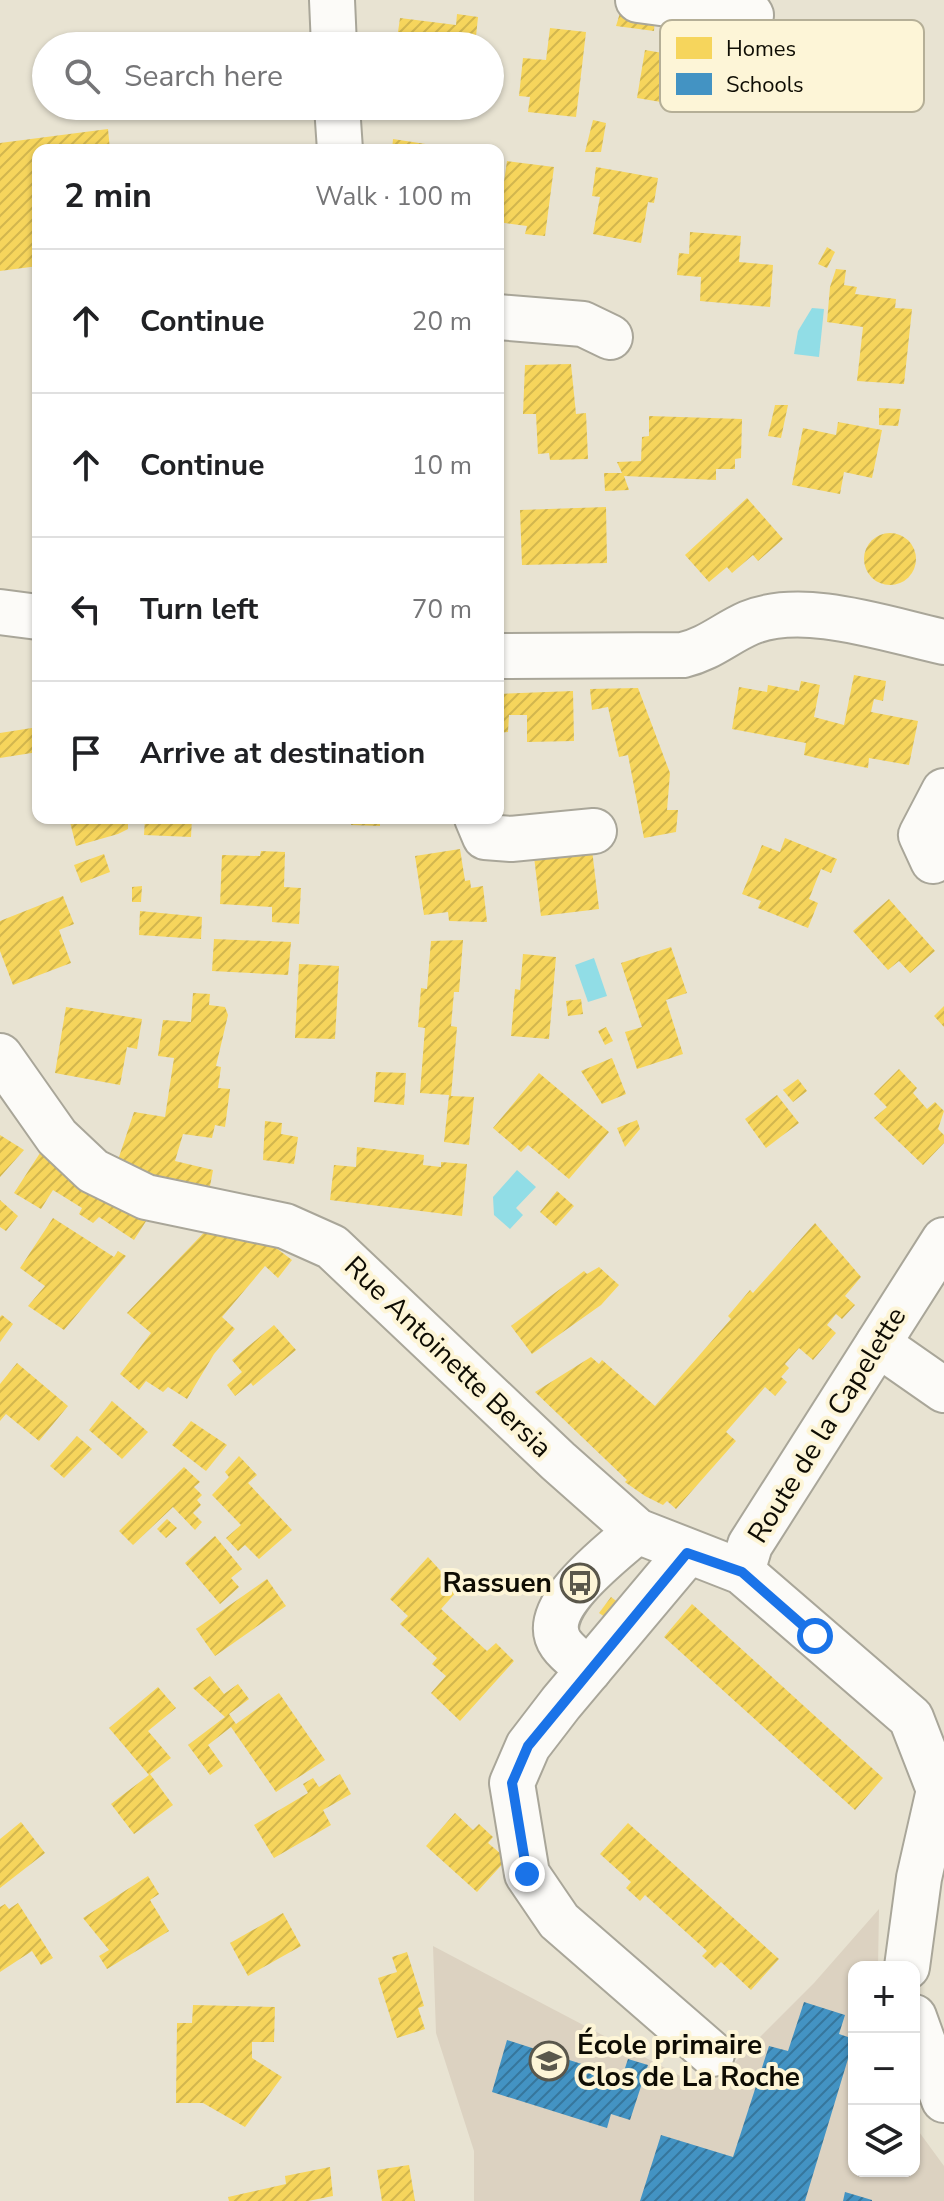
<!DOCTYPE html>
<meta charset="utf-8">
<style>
:root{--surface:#fff;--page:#f2f2f2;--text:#202124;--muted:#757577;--line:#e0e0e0}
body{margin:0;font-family:"Nunito Sans",sans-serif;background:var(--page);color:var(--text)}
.controls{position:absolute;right:24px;bottom:24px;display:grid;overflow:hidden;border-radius:16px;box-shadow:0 2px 6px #0004}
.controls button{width:72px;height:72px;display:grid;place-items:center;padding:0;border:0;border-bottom:2px solid var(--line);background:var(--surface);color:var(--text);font:40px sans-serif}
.stop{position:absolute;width:24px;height:24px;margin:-18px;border:6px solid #1a73e8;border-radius:50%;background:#fff}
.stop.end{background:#1a73e8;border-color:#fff;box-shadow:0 2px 8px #0008}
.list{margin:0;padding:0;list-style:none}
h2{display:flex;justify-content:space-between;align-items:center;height:104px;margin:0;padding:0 32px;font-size:34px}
h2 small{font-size:26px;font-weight:400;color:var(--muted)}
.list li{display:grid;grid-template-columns:52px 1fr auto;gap:24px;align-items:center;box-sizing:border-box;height:144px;padding:0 32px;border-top:2px solid var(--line)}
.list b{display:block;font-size:30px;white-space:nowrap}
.list em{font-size:26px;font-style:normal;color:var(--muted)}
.icon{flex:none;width:44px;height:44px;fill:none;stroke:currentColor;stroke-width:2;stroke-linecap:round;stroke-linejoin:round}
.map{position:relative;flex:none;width:944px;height:2201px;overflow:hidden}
.search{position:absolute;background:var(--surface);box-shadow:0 2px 6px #0004;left:32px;top:32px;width:472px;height:88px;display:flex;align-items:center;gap:20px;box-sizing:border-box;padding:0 28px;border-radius:44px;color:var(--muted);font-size:30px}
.panel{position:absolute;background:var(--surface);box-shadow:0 2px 6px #0004;left:32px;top:144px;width:472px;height:680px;border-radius:16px}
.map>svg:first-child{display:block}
.education{fill:#dcd2c1}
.water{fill:#91dde6}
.homes{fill:url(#homes-hatch)}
.schools{fill:url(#schools-hatch)}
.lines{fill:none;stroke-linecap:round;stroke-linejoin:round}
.minor-casing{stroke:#a9a699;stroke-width:48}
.minor{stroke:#fcfbf8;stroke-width:44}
.route{stroke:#1a73e8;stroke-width:10}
.labels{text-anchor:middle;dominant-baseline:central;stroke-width:8;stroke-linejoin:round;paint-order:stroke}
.street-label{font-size:28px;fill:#0e0c03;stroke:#fdf5d7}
.poi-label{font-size:28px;font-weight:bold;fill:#0e0c03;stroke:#fdf5d7;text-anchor:end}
.key{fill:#fdf5d7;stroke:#b5af97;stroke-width:2}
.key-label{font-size:22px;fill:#0e0c03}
</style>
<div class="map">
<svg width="944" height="2201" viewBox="0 0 944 2201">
<defs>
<pattern id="homes-hatch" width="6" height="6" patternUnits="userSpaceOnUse" patternTransform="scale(2)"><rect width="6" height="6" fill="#f6d55c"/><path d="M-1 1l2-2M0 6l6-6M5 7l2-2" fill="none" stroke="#d2b64e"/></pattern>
<pattern id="schools-hatch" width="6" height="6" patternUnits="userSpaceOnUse" patternTransform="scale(2)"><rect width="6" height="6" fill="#4393c3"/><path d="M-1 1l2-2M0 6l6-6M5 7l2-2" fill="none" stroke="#36769c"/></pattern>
</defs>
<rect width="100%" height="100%" fill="#e8e3d2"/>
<path class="education" d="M879,1909L878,1967H854V2171H914V2125L944,2166V2201H474V2151L436,2033L433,1946L707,2090L814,1983Z"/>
<g class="water">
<path d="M812,308L824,309L819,357L794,354L798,331Z"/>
<path d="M594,958L607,996L588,1002L575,965Z"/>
<path d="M517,1170L536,1187L516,1208L523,1215L510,1229L494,1215L493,1197Z"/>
</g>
<g class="homes">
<path d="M620,13L655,18L654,31L616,26Z"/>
<path d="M457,14L478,17L475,46H396L400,18L456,25Z"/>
<path d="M550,28L586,32L576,117L528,112L530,97L519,96L523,58L546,60Z"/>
<path d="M645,50L722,63L714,110L688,106L687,113L666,110L667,103L637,98Z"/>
<path d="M593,120L606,123L601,152H585Z"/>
<path d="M108,129L110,150H38V266L0,271V143Z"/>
<path d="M393,139L445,147V150H392Z"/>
<path d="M507,161L554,167L545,236L525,234L527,226L498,222V182H504Z"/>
<path d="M596,167L658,178L654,203L648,202L641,243L593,234L600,197L592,196Z"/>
<path d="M690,232L741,236L739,262L773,265L770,307L700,301L701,277L677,275L679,253L689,254Z"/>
<path d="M827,247L835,252L827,268L818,264Z"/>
<path d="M836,269L846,270L844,285L857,287L855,294L896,299L895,308L912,309L904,384L857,381L863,327L827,322L830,287Z"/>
<path d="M571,364L576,414L586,413L588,459L550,460L549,453L538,454L536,414H523L525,365Z"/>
<path d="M775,405H788L781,438L768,436Z"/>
<path d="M879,408L901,409L898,426L879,425Z"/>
<path d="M649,416L742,419L741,458L735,459V469H716V480L624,476L629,490L605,491L604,473H622L617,462L641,461L642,437L649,436Z"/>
<path d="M838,422L882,430L872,478L844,472L840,494L792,485L803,428L836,435Z"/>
<path d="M747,498L783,539L758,561L753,555L732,573L727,567L709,582L685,555Z"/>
<path d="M606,507L607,563L522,565L520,510Z"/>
<circle cx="890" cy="559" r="26"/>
<path d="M854,675L886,681L883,701L874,699L871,712L918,721L909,765L869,758L868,768L821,759L804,755L806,743L732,729L739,687L767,692L768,685L799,691L801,681L820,685L814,717L844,725Z"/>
<path d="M638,688L670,773L667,810H678L676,832L644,838L628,755L619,757L608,707L592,710L590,689Z"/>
<path d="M573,691L574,741L527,742V715H509L508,732L498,733V694Z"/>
<path d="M38,727V752L0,758V733Z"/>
<path d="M69,818H137L138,820L128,821V829L118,834L76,846Z"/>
<path d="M145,818H192L191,837L144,835Z"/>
<path d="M352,818H380V826L351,825Z"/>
<path d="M785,838L837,859L831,873L821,869L809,899L818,903L808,928L758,908L761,901L742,894L762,845L780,852Z"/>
<path d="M591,841L599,909L541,916L533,848Z"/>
<path d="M460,849L465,881L470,880L471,888L483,886L487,922L449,921L448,912L424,915L415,856Z"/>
<path d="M261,851L285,852L284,887L301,888L299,924L272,922V907L220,904L222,855L260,856Z"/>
<path d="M104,854L110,872L81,883L74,865Z"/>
<path d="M142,886L141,902H132V887Z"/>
<path d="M63,896L74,924L59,930L71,963L13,985L0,951V921Z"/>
<path d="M889,899L935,951L910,973L899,961L888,970L853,931Z"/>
<path d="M140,911L202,917L201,939L139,935Z"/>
<path d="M214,939L291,942L288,975L212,971Z"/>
<path d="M463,940L459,992H454L451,1026L457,1027L451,1096L474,1097L469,1145L444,1142L449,1095L420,1093L425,1028L418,1027L421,988L427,989L431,941Z"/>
<path d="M671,947L687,993L666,1000L683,1054L637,1069L625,1032L642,1027L621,963Z"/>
<path d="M523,954L556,957L549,1039L511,1036L515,989L520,990Z"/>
<path d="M299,964L339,966L335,1039L295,1038Z"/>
<path d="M193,993L210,994L209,1005L225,1007L228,1015L216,1066L221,1067L218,1088L230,1089L225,1127L215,1125L212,1138L183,1134L175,1161L213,1170L208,1197L116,1166L134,1112L165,1117L174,1058L158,1056L163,1020L191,1022Z"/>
<path d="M581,999L583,1014L568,1016L566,1001Z"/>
<path d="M944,1006V1027L934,1016Z"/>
<path d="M66,1007L142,1019L137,1049L127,1047L120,1085L55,1073Z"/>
<path d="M606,1027L613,1041L605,1045L598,1031Z"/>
<path d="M612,1058L626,1094L602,1104L581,1071Z"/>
<path d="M899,1069L917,1088L913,1093L927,1109L935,1102L944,1111L938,1129L944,1135V1143L923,1165L874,1118L887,1107L874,1094Z"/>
<path d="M376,1072L406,1073L404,1105L374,1102Z"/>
<path d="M539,1073L609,1132L569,1179L528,1145L521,1152L493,1128Z"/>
<path d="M798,1079L807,1091L793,1102L783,1090Z"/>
<path d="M777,1095L799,1123L766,1148L745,1119Z"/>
<path d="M637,1120L640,1129L625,1147L617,1128Z"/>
<path d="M265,1121L282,1123L281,1134L298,1137L294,1164L263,1160Z"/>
<path d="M0,1135L24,1150L0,1177Z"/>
<path d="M357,1147L424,1155L423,1165L441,1167V1162L467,1164L462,1216L330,1200L334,1165L356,1167Z"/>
<path d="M42,1150L150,1215L134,1240L99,1217L93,1223L79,1214L82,1208L53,1190L41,1209L14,1193Z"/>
<path d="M557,1191L574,1206L556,1226L540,1212Z"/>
<path d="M0,1200L18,1216L6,1231L0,1227Z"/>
<path d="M53,1218L114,1257L118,1251L126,1256L64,1330L28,1306L45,1286L20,1268Z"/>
<path d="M216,1220L255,1232L292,1260L278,1278L265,1266L222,1317L235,1329L214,1354L187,1399L168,1387L163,1392L146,1381L139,1390L120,1374L151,1333L127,1313Z"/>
<path d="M815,1223L861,1277L845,1296L855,1305L842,1319L836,1314L827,1325L836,1333L813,1360L799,1348L785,1364L789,1368L781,1377L787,1382L775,1396L765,1387L726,1432L736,1441L676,1509L667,1501L663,1505L645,1496L625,1482L627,1480L535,1392L591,1357L599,1364L602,1360L655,1406L731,1319L728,1316L750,1290L753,1293Z"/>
<path d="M599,1267L619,1285L601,1305L532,1354L511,1326L584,1271L587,1274Z"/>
<path d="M2,1315L13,1324L0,1342V1317Z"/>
<path d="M274,1325L296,1350L253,1386L251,1383L235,1396L227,1385L242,1372L232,1360Z"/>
<path d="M17,1363L68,1406L39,1441L6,1414L0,1421V1384Z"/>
<path d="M112,1401L148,1432L122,1459L89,1430Z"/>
<path d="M191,1421L227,1445L206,1471L172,1445Z"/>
<path d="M77,1436L92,1449L64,1478L50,1466Z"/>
<path d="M239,1456L257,1475L248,1483L292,1530L259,1559L245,1545L238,1551L226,1538L241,1525L212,1495L229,1477L225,1472Z"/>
<path d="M184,1467L200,1482L194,1487L202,1495L197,1500L201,1505L193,1513L202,1522L195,1530L173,1507L133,1545L119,1531Z"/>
<path d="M167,1519L177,1528L166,1538L157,1529Z"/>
<path d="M215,1536L242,1569L231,1578L239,1587L220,1604L185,1563Z"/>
<path d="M428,1557L458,1590L441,1609L487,1651L496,1643L514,1661L460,1721L431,1693L446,1676L432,1664L437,1658L400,1624L408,1616L390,1599Z"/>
<path d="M267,1579L286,1606L215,1656L196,1629Z"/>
<path d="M611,1597L619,1603L608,1619L599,1613Z"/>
<path d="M692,1604L883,1778L855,1810L664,1637Z"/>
<path d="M210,1676L224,1694L238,1684L249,1699L229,1714L236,1724L279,1693L325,1760L276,1792L231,1727L208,1745L223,1766L210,1775L188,1745L225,1717L193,1688Z"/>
<path d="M158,1687L176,1708L148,1731L171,1758L150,1774L173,1805L134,1834L111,1804L149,1775L109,1728Z"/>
<path d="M340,1774L351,1794L323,1810L331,1825L274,1858L254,1825L308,1793L303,1784L313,1778L319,1787Z"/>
<path d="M455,1813L473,1830L479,1824L493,1837L488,1843L507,1859L477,1892L426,1846Z"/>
<path d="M21,1822L45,1853L0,1888V1839Z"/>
<path d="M628,1823L779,1959L751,1990L721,1962L715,1968L702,1956L707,1951L645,1895L640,1901L626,1888L631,1882L600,1854Z"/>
<path d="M148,1876L159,1894L150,1900L169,1931L107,1969L99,1956L109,1950L83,1918Z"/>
<path d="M18,1903L53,1958L41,1965L32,1951L0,1972V1907L5,1904L9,1909Z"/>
<path d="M283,1913L301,1946L248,1976L230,1943Z"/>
<path d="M407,1952L424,2006L418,2008L425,2029L397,2038L378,1978L397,1972L392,1957Z"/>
<path d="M193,2005L275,2007L274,2042H252V2058L282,2077L245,2127L203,2103H176L177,2023H192Z"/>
<path d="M409,2165L415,2201H382L377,2170Z"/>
<path d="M330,2167L333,2196L308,2201H229L228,2197L286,2184L285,2176Z"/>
</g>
<g class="schools">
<path d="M804,2002L845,2015L839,2034L854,2039L805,2201H640L661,2135L733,2157L769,2046L788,2051Z"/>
<path d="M507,2040L622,2077L628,2059L648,2065L630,2120L611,2114L607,2128L492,2092Z"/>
<path d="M845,2192L872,2200V2201H843Z"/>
</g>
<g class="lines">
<g class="minor-casing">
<g id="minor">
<path d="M332,0L334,46"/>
<path d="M638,0L751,15"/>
<path d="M337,106L340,150"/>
<path d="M498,317L583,324L610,337"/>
<path d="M0,612L38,617"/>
<path d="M498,656L683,655C709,649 726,633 749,623C804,600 888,630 944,642"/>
<path d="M477,818L485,837L511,839L594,831"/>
<path d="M933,861L921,835L944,791"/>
<path d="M0,1056L57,1137L93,1171L146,1197L285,1226L332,1247L558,1461L637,1531L742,1572L911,1718L939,1790L919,1878L907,1967"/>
<path d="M878,1344L944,1390"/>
<path d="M687,1553L561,1703L528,1746L512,1783L527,1874L559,1921L712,2054"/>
<path d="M742,1572L750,1545L944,1240"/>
<path d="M589,1670C580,1662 568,1654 561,1644C536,1608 614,1552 637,1531"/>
<path d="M914,2017L944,2100"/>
</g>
</g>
<use href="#minor" class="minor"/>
</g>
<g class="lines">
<path class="route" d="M527,1874L512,1783L528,1746L687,1553L742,1572L815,1636"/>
</g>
<defs>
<g id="bus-ring" transform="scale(2)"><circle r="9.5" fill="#fdf5d7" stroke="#5a574b" stroke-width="1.5"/><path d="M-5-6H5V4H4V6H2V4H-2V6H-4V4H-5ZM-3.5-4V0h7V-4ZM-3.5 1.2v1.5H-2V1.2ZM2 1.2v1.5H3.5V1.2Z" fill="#5a574b"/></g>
<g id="school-ring" transform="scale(2)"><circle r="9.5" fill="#fdf5d7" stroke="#5a574b" stroke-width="1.5"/><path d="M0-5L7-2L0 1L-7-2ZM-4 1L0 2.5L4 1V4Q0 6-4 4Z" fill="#5a574b"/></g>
</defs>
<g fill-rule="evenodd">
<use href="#bus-ring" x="580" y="1583"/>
<use href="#school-ring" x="549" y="2061"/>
</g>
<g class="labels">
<g class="street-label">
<text transform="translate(448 1357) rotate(44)">Rue Antoinette Bersia</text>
<text transform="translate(827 1425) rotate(-58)">Route de la Capelette</text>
</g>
<g class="poi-label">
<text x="552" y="1583">Rassuen</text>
<text x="577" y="2045" text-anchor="start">École primaire<tspan x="577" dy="32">Clos de La Roche</tspan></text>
</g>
</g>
<rect x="660" y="20" width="264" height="92" rx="12" class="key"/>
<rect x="676" y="37" width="36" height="22" fill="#f6d55c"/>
<rect x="676" y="73" width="36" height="22" fill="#4393c3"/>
<g class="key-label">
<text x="726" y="56">Homes</text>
<text x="726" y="92">Schools</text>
</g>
</svg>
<div class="controls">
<button>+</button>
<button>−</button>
<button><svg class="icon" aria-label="layers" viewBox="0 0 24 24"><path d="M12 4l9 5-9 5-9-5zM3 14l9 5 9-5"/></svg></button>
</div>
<div class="stop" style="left:815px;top:1636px"></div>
<div class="stop end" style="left:527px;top:1874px"></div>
<div class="search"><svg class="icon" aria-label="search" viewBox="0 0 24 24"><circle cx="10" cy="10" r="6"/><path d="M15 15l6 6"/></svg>Search here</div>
<section class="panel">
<h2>2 min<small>Walk · 100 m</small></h2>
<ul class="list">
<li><svg class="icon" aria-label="ahead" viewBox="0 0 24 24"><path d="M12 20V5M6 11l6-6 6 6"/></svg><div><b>Continue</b></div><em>20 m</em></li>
<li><svg class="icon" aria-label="ahead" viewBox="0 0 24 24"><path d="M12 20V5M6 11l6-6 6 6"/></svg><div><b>Continue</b></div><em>10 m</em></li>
<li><svg class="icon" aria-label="left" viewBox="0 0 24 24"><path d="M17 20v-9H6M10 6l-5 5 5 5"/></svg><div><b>Turn left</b></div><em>70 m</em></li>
<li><svg class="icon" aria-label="arrive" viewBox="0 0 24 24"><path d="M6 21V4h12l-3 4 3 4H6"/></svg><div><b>Arrive at destination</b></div></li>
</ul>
</section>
</div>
